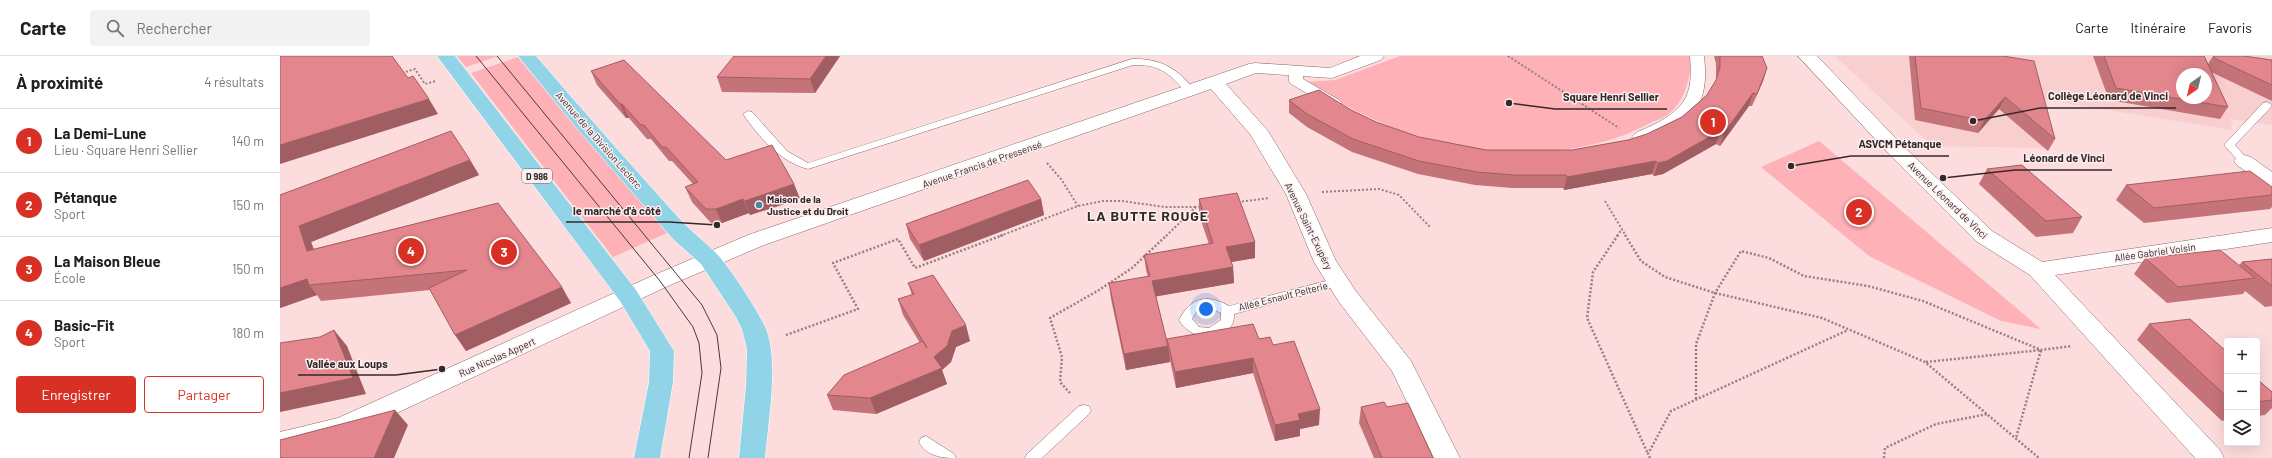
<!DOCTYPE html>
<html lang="fr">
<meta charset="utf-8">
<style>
:root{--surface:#fff;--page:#f2f2f2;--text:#202124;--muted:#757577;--line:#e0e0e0;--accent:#d93025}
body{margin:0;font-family:Barlow,sans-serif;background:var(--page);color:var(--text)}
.controls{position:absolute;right:12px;bottom:12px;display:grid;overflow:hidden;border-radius:4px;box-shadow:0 4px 16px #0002}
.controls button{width:36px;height:36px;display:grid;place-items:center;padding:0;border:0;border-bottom:1px solid var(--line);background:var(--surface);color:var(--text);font:20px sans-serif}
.compass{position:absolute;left:1896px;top:12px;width:36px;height:36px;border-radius:50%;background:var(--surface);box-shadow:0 4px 16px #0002;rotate:214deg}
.you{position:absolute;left:926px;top:253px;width:14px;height:14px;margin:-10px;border:3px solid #fff;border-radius:50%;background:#1a73e8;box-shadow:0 0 0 6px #1a73e833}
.badge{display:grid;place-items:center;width:26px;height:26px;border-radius:50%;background:var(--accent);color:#fff;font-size:13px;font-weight:700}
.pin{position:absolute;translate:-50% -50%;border:2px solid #fff;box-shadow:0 1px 4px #0006}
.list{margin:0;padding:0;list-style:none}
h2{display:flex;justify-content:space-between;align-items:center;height:52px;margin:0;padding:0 16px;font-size:17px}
h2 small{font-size:13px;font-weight:400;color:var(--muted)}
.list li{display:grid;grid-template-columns:26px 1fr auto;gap:12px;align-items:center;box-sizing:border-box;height:64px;padding:0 16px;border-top:1px solid var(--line)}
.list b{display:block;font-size:15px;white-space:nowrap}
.list p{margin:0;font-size:13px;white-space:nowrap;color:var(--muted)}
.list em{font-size:13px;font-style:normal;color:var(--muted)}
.actions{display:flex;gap:8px;padding:12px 16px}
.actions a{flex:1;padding:9px 0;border:1px solid var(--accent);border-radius:4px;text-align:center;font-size:14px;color:var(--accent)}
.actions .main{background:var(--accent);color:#fff}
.icon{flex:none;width:22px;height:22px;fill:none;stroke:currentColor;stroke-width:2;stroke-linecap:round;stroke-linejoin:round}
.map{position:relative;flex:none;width:1992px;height:402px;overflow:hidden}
header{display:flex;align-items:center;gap:24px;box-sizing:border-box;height:56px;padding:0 20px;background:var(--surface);border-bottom:1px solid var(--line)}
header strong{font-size:19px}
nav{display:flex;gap:22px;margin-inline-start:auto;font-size:14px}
.search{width:280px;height:36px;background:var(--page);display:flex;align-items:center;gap:10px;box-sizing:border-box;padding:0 14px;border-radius:4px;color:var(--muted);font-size:15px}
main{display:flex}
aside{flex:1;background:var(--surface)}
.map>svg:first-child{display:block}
.built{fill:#f8cecf;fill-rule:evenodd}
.green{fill:#feb1b6}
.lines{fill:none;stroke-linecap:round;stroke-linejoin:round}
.service-casing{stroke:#876a6b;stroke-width:1}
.pedestrian-casing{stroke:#876a6b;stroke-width:1}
.minor-casing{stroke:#876a6b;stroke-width:1}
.primary-casing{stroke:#fff;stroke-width:1}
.path-far1{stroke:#978081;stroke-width:2;stroke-dasharray:2 2;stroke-linecap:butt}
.path{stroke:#978081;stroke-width:2.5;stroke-dasharray:2 2;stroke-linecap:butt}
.service{fill:#fff;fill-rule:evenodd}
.pedestrian{fill:#fff;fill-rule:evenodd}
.minor{fill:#fff;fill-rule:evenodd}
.primary{fill:#91d4e7;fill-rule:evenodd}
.tram{stroke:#493a3b;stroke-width:1}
.wall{fill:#c47379}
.shaded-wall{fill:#a05e63}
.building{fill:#e4868d;stroke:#a05e63;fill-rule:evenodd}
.poi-dot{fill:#458699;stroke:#fcefef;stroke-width:1.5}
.labels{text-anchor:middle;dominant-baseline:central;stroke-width:3;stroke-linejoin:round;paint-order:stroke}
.shield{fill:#fcefef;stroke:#716464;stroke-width:1}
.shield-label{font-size:9px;font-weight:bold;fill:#352829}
.street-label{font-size:10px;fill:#352829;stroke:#fcefef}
.poi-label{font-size:10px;font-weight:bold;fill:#352829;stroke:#fcefef;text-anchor:start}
.district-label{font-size:14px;font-weight:bold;letter-spacing:1px;fill:#352829;stroke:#fcefef}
.leader{fill:none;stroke:#352829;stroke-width:1.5}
.callout-dot{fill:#352829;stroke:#fcefef;stroke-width:1.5}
.callout-label{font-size:11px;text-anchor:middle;font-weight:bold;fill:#352829;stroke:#fcefef;stroke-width:3;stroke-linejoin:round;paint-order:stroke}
</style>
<header>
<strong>Carte</strong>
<div class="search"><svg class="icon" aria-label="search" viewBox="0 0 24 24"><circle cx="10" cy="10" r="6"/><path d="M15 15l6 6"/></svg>Rechercher</div>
<nav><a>Carte</a><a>Itinéraire</a><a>Favoris</a></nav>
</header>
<main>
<aside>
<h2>À proximité<small>4 résultats</small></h2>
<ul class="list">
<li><span class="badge">1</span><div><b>La Demi-Lune</b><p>Lieu · Square Henri Sellier</p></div><em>140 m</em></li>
<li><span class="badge">2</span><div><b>Pétanque</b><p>Sport</p></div><em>150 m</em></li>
<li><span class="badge">3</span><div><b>La Maison Bleue</b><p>École</p></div><em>150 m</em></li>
<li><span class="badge">4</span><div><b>Basic-Fit</b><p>Sport</p></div><em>180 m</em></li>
</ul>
<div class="actions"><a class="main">Enregistrer</a><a>Partager</a></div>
</aside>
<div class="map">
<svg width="1992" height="402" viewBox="0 0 1992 402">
<rect width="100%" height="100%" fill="#fddcdd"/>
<path class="built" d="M1555,0H1992V69L1951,63L1952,74L1754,42L1767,92L1652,90ZM1902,18H1926V42H1902Z"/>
<g class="green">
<path d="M177,0H218L186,11Z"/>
<path d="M1120,0H1412C1410,19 1407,41 1391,56C1386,61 1377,64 1370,67C1301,105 1207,102 1134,79C1096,67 1059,47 1025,26L1055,24Z"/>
<path d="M238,1L387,177L333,201L191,17Z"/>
<path d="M1539,85L1761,273L1721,265L1589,200L1481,111Z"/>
</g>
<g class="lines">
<g class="service-casing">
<g id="service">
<path d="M852,3C879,2 898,12 914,34L909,37L906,36C889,17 879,8 853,9L528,113C500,106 479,81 463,58L468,55L472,56L507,95L528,107Z"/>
<path d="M1987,46L1992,49L1991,51L1955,89L1969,105L1964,108L1960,107L1944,89L1983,47Z"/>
<path d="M1058,222L1062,223L1064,226L1062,229L954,258C956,284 914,290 899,264C910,242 927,237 949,250ZM923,251L931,252L941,257V264L929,272L919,271L912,263L917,255Z"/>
<path d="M804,349L809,350L811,354L809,358L762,402H745L747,398L799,350Z"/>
<path d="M646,380L674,398L676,402C662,402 646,400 639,386L641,382Z"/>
</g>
</g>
<g class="pedestrian-casing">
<g id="pedestrian">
<path d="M1410,0H1424C1426,18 1426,34 1418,51C1412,62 1367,87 1354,84L1352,81C1357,74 1366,73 1373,69C1408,51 1413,37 1410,0Z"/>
<path d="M1016,11L1023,15V23L1059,44L1062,47L1059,50H1049L1011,28L1009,25V15Z"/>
</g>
</g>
<g class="minor-casing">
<g id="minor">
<path d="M1080,0H1104L1101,4L1052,22L976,17L946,28L988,75L1026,138L1056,205L1075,234L1131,305L1180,402H1154L1112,315L1059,246L1034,206L1006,138L970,78L931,33L484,189L388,230L72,378L0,396V376L58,362L372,220L468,179L969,8L975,7L1050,12Z"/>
<path d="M1518,0H1537L1624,91L1712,175L1762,206L1992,172V186L1775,219L1940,394L1944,402H1915L1750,219L1696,185L1610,99Z"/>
<path d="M1964,99L1971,101L1992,116V131L1985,129L1957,109L1954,105L1957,101Z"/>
</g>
</g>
<g class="primary-casing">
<g id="primary">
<path d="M157,0H175L356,234L394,295L393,326L380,402H354L369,326L370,295L340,245Z"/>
<path d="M238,0H256C302,54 349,107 396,159C408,173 423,184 436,197C448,209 479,256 486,273C499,306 488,366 485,402H459L466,330L467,293L462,273L456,261L421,208L393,183L300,76Z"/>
</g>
</g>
<g class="path-far1">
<path d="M1228,0L1339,72"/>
<path d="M122,17L135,13L145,28L156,25"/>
<path d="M767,107L781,123L798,150"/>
<path d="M1042,136L1099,133L1119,139L1151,172"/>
<path d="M1325,145L1346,180"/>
<path d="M958,146L989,142"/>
<path d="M720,180L798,150L823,145H842L885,151H916"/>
<path d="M886,180L916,151L922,150"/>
<path d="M1337,180L1342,173"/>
</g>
<g class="path">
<path d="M1338,179L1313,216L1307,262L1368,398"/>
<path d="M1345,179L1361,205L1385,221L1435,237L1542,262L1645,306L1759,402"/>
<path d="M506,279L578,253L553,207L618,183L635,212L723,179"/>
<path d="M1646,306L1761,294L1736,382"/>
<path d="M790,337L780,326L782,301L770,262L819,234L852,212L887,179"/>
<path d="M1416,343V288L1435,237L1461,195L1489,202L1524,220L1588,230L1643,245L1761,294L1792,290"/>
<path d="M1370,402L1368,398L1391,355L1568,274"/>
<path d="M1604,402L1605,392L1656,368L1708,358"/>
</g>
<use href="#service" class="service"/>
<use href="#pedestrian" class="pedestrian"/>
<use href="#minor" class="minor"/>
<use href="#primary" class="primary"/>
<g class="tram">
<path d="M196,0L380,225L413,271L419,287L422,317L409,402"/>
<path d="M217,0L422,249L437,279L441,312L428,402"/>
</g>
</g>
<g class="wall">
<path d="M560,0L535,37L442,36L437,21Z"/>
<path d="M1434,0H1482L1487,12L1483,25L1472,50H1469L1440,90L1436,88L1383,118L1374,120L1372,118L1284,134L1283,132H1232L1195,129L1138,118L1072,96L1027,71L1009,57V44L1071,54L1096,66L1139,81L1206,94H1292L1348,84L1367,78L1402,61L1427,39L1436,25V8Z"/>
<path d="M1629,0H1723L1775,83L1768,95L1719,53L1698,77L1635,64Z"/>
<path d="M1813,0H1924L1928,8L1933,0H1964L1992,4V45L1931,16L1948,51L1940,63L1829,44Z"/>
<path d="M311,15L446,104L514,128L520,143L470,159L469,157L442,167L432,168L412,146L405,131L413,128L392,105H389L371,83H367L349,62H346L317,29Z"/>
<path d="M190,104L199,119L31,186L34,193L218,147L291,247L186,295L150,234L41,245L37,239L0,252V139Z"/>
<path d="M1707,113L1802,161L1793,177L1756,181L1699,128Z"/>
<path d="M1846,129L1992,131V151L1990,153L1864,167L1836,144Z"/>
<path d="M761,143L764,159L644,205L630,183L626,168Z"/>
<path d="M919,143L975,186V202L951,206L953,211L954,227L876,240L887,286L979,283L993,289L1039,369L1020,373V380L995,385L973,317L896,332L890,304V306L846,314L831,243L829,227L868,221L866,214L864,199L929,188L919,159Z"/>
<path d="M1865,202L1959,209L1962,206L1992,203V250L1985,251L1965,235L1963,238L1887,247L1854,218Z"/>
<path d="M628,227L690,285L676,291L671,306L662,314L667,328L596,358L553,354L547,339L640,287L623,259L618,243L632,239Z"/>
<path d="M1869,268L1947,296V364L1942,365L1857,284Z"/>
<path d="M1977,323L1992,336V352L1985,359L1977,360Z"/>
<path d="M1081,351H1107L1153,402H1094L1079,367Z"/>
</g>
<g class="shaded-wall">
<path d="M546,0H560L535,37L530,23Z"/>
<path d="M1487,12L1483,25L1472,50L1477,38Z"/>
<path d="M1473,37L1469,50L1440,90L1444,77Z"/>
<path d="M1725,41L1719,53L1698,77L1704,65Z"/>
<path d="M149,43L158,58L0,108V89Z"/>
<path d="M340,48H342L349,62H346Z"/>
<path d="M1440,75L1436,88L1383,118L1374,120L1378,107Z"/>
<path d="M190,104L199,119L31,186L39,210L27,195L19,170Z"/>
<path d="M1376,105L1372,118L1284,134L1287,121Z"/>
<path d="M514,128L520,143L470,159L465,145Z"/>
<path d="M463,143L469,157L442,167L436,153Z"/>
<path d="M761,143L764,159L644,205L639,189Z"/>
<path d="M975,186V202L946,207V191Z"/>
<path d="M953,211L954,227L873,241L872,225Z"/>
<path d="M27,223L29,229L37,239L0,252V232Z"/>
<path d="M282,231L291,247L186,295L175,279Z"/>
<path d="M686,269L690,285L676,291L671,306L662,314L667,328L596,358L590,342L654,301L672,275Z"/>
<path d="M54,274L67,290L86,338L0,356V337Z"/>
<path d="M888,290L890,306L846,314L844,298Z"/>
<path d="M973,302V317L896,332L895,316Z"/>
<path d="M1040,353L1039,369L1020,373V380L995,385V369L1018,358Z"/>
<path d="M115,354L128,369L114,402H94Z"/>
</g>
<g class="building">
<path d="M0,0H112L128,22L133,20L149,43L0,89Z"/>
<path d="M454,0H546L530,23L437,21Z"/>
<path d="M1440,0H1482L1487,12L1477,38L1473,37L1444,77L1440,75L1387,105L1378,107L1376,105L1287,121L1286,119H1234L1197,116L1139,105L1073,83L1027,58L1009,44L1039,34L1071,54L1096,66L1139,81L1206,94H1292L1348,84L1367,78L1402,61L1427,39L1436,24L1440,11Z"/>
<path d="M1635,0H1723L1754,5L1775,83L1725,41L1704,65L1641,52Z"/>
<path d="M1824,0H1924L1948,51L1836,32ZM1902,18H1926V42H1902Z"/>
<path d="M1934,0H1964L1992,4V29L1934,2Z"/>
<path d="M344,4L446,104L492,89L514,128L465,145L463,143L436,153H426L405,131L418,126L386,91H382L364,69H361L342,48H340L311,15Z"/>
<path d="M171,75L190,104L19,170L27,195L218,147L282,231L175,279L149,232L187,214L29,229L27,223L0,232V139Z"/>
<path d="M1742,109L1802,161L1766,165L1707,113Z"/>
<path d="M1970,115L1992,131V139L1874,152L1846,129Z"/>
<path d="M748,124L761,143L639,189L626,168Z"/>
<path d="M957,137L975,186L946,191L953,211L872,225L888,290L844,298L829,227L870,220L864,199L933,187L919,143Z"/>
<path d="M1940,194L1975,222L1898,231L1865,202Z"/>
<path d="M1992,203V230L1962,206Z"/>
<path d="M653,219L686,269L672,275L667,290L654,301L662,312L590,342L547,339L564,319L643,285L647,292L618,243L634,238L628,227Z"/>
<path d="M1910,263L1947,296V341L1869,268Z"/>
<path d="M973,268L979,283L990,281L993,289L1014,285L1040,353L1018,358L1020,364L995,369L973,302L895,316L887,283Z"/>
<path d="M54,274L73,322L0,337V287L40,281Z"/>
<path d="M1977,323L1992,336V344L1977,346Z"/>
<path d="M1104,346L1107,351L1128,347L1153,402H1102L1081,351Z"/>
<path d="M115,354L94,402H0V384Z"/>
</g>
<circle class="poi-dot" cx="479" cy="149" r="4"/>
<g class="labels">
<rect class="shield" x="242" y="113" width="30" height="14" rx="3"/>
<g class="shield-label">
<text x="257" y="120">D 986</text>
</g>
<g class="street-label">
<text transform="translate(319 84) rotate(49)">Avenue de la Division Leclerc</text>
<text transform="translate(702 108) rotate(-19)">Avenue Francis de Pressensé</text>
<text transform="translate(1668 144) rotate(44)">Avenue Léonard de Vinci</text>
<text transform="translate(1029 170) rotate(64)">Avenue Saint-Exupéry</text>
<text transform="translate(1875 196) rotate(-8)">Allée Gabriel Voisin</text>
<text transform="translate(1003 240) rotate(-14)">Allée Esnault Pelterie</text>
<text transform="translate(217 301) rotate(-24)">Rue Nicolas Appert</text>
</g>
<g class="poi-label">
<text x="487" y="143">Maison de la<tspan x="487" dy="12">Justice et du Droit</tspan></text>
</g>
<g class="district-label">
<text x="868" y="159">LA BUTTE ROUGE</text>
</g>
</g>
<path class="leader" d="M1693 65L1760 52H1896M1229 47L1275 53H1387M1511 110L1571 100H1669M1663 122L1735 114H1832M437 169L389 166H286M162 313L116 319H18"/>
<g class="callout-dot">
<circle cx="1693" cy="65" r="4"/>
<circle cx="1229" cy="47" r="4"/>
<circle cx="1511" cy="110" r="4"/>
<circle cx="1663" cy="122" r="4"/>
<circle cx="437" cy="169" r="4"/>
<circle cx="162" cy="313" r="4"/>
</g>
<g class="callout-label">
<text x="1828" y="44">Collège Léonard de Vinci</text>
<text x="1331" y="45">Square Henri Sellier</text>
<text x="1620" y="92">ASVCM Pétanque</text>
<text x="1784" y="106">Léonard de Vinci</text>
<text x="337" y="159">le marché d'à côté</text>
<text x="67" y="312">Vallée aux Loups</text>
</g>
</svg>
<div class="controls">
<button>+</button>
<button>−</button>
<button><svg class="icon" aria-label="layers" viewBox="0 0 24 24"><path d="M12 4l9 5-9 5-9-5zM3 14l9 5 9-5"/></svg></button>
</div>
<svg class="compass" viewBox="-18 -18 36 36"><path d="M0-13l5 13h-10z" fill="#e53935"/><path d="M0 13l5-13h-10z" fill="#757577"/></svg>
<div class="you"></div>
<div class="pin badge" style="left:1433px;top:66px">1</div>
<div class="pin badge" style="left:1579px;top:156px">2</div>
<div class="pin badge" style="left:224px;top:196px">3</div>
<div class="pin badge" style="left:131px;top:195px">4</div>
</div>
</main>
